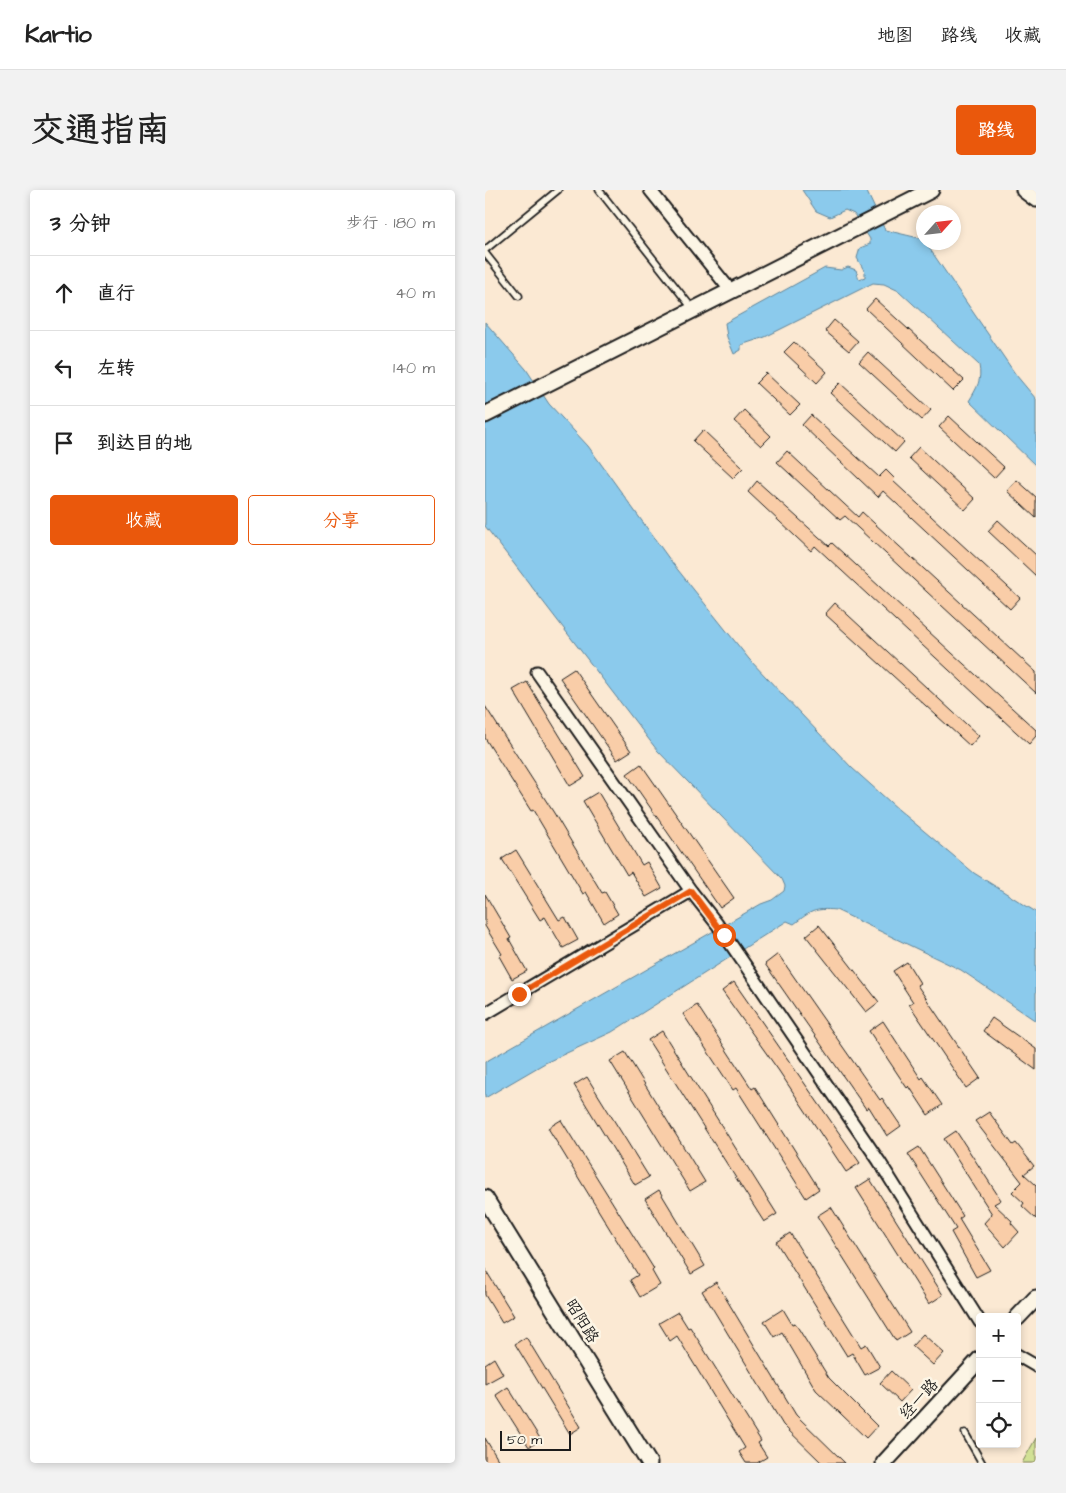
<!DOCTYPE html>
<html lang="zh">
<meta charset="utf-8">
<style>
:root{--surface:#fff;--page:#f2f2f2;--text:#222;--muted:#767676;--line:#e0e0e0;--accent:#ea580c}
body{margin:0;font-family:"Architects Daughter","LXGW WenKai TC",sans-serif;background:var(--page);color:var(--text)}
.controls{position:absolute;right:15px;bottom:15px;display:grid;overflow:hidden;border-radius:5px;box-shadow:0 2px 8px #0003}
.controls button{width:45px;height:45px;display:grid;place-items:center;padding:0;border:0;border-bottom:1px solid var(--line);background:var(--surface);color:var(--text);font:25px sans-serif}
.compass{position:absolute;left:431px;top:15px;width:45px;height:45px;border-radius:50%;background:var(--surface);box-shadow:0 2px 8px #0003;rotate:63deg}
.scale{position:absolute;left:15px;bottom:12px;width:71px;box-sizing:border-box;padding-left:5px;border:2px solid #1c1c1c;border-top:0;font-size:14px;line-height:18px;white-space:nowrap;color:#1c1c1c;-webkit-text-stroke:4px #fcf5e5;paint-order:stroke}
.stop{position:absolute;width:15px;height:15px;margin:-11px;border:4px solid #ea580c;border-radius:50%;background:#fff}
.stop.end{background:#ea580c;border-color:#fff;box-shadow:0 1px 5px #0008}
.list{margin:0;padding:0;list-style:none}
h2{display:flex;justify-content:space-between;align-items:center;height:65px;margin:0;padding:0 20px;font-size:21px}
h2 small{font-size:16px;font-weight:400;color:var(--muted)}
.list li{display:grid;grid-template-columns:32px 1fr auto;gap:15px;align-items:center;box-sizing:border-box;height:75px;padding:0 20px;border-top:1px solid var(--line)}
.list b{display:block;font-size:19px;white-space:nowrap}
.list em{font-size:16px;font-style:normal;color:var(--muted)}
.actions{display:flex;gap:10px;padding:15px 20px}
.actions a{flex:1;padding:11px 0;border:1px solid var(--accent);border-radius:5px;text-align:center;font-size:18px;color:var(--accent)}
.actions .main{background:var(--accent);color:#fff}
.icon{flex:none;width:28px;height:28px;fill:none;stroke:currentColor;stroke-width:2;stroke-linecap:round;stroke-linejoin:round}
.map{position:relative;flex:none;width:551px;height:1273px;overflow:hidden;border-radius:5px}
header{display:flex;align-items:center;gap:30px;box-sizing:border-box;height:70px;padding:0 25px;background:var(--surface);border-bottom:1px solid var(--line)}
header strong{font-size:24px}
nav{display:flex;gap:28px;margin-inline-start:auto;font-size:18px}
.intro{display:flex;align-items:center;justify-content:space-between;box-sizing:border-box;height:120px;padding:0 30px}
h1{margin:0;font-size:35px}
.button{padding:12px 22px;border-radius:5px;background:var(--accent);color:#fff;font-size:18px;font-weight:700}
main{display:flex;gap:30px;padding:0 30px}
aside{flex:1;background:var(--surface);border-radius:5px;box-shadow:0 2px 8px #0003}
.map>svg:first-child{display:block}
.green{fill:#d2e195;stroke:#777e58}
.water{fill:#8bcaec;stroke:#5f8499}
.building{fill:#f9cda8;stroke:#1c1c1c}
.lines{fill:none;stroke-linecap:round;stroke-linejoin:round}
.lane-casing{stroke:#1c1c1c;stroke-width:9}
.street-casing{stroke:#1c1c1c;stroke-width:15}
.secondary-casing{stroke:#1c1c1c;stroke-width:19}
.lane{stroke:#fcf5e5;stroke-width:5.5}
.street{stroke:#fcf5e5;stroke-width:11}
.secondary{stroke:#fcf5e5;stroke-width:15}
.route{stroke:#ea580c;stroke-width:6}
.labels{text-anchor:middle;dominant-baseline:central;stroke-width:5;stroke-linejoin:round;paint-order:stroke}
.street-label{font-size:16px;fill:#1c1c1c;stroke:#fcf5e5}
</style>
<header>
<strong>Kartio</strong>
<nav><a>地图</a><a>路线</a><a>收藏</a></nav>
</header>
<div class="intro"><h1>交通指南</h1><a class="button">路线</a></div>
<main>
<aside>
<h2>3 分钟<small>步行 · 180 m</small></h2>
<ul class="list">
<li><svg class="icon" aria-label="ahead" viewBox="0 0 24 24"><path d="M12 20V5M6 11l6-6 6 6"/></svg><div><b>直行</b></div><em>40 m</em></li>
<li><svg class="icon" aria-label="left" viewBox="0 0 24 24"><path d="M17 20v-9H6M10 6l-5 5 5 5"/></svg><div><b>左转</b></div><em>140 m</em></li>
<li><svg class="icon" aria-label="arrive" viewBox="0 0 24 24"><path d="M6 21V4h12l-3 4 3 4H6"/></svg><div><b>到达目的地</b></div></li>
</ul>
<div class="actions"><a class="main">收藏</a><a>分享</a></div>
</aside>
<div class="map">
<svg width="551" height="1273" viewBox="0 0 551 1273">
<rect width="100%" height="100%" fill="#fbe9d3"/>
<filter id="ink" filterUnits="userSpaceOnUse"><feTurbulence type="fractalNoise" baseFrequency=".02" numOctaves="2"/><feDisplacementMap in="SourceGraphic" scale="10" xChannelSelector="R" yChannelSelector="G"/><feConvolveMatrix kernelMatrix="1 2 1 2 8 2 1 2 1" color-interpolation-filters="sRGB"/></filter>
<g filter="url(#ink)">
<path class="green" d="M551,1248V1273H537Z"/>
<g class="water">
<path d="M317,0H381L400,40L438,49L531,185L551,209V276L484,211C492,198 497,190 494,175L414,101L399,94L388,93L280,147L256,155V160L249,164L242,147L240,133L340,78L356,80L363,77L371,80L374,89L380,87V82L372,68L375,58L385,54V49L369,24L360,20L345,27L331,21Z"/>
<path d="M0,132L41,179L64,214L103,256L185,370L264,469L367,578L414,620L489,683L551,722V831L476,780L351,720C329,718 326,721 309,734L302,731L127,842L60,873L0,908V872L276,714L287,710L299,701L300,696L297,689L172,560L0,336Z"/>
</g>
<g class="building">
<path d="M390,109L479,190L468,201L381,119Z"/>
<path d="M349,130L373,151L364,161L340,141Z"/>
<path d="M309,152L342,182L332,193L299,162Z"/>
<path d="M383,162L446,220L437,230L374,172Z"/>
<path d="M281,183L315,215L305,225L271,193Z"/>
<path d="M355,193L419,252L410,262L345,203Z"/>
<path d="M259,220L286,246L276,256L249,231Z"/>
<path d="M326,225L394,287L401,280L410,289L408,291L535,408L525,419L398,301L393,307L317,235Z"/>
<path d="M464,226L519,277L509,288L454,237Z"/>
<path d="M218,240L258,278L248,288L208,251Z"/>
<path d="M434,257L490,309L480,320L424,268Z"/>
<path d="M302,261L373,327L377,322L551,482V503L360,326L355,330L292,272Z"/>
<path d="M532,290L551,307V328L522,301Z"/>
<path d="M272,291L344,356L347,353L551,540V546L544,554L330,356L326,361L263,302Z"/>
<path d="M513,330L551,365V386L503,341Z"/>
<path d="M350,413L494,546L485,556L340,424Z"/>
<path d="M89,479L146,561L132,570L75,488Z"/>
<path d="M42,492L100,587L85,596L28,500Z"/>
<path d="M0,516L69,623L117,703L120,702L133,724L119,733L101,702L98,704L48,620L46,621L0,548Z"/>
<path d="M156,574L249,708L235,718L142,584Z"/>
<path d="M113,602L157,675L162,672L177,698L161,707L146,682L142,685L98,611Z"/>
<path d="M31,660L74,730L80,727L93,750L78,758L60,727L55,730L17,669Z"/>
<path d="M0,704L26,748L24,749L42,781L27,789L14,766L17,764L0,736Z"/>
<path d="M334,735L394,812L381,822L321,746Z"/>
<path d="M293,764L395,910L397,908L416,936L402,946L384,917L381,919L280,774Z"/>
<path d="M422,772L435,793L432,795L495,888L481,898L424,814L428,812L408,781Z"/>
<path d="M249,792L375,973L361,982L294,881L237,801Z"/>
<path d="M212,815L267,899L270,897L334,999L321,1008L251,898L248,900L198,824Z"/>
<path d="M507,828L551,859V880L498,841Z"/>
<path d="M398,831L436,889L438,887L457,915L443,925L424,896L422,898L384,841Z"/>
<path d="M177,841L292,1024L279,1032L163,850Z"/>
<path d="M140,862L220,992L205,1001L125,871Z"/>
<path d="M102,887L164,987L150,995L89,895Z"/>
<path d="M504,922L528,955L531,953L549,976L539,984L551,995V1029L537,1016L539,1013L527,1002L537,992L490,931Z"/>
<path d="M76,930L169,1079L167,1081L175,1095L155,1107L145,1090L153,1085L63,938Z"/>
<path d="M471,941L516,1010L509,1014L527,1031L526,1033L534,1042L520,1057L499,1033L507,1024L459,949Z"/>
<path d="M434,957L478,1026L474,1029L505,1080L491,1087L466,1042L471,1039L423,964Z"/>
<path d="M385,989L458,1105L444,1114L371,998Z"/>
<path d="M174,1000L220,1076L206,1084L160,1009Z"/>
<path d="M346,1017L425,1142L411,1151L332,1026Z"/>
<path d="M305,1043L376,1157L381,1154L395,1177L380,1185L367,1163L362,1166L291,1052Z"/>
<path d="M0,1079L29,1126L17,1133L0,1105Z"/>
<path d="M231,1092L311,1225L360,1273H337L298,1235L217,1101Z"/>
<path d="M298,1119L307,1134L310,1133L344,1188L392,1236L381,1248L331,1200L297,1142L289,1147L279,1131Z"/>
<path d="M193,1122L203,1138L205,1137L276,1251L273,1253L282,1267L272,1273H261L254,1262L260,1258L192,1146L185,1151L174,1133Z"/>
<path d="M438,1144L459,1163L448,1175L427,1156Z"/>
<path d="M41,1147L96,1237L85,1244L30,1154Z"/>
<path d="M9,1168L18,1184L0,1194V1174Z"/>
<path d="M406,1181L426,1200L415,1212L395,1193Z"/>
<path d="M23,1197L56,1250L44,1257L11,1205Z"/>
<path d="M0,1248L15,1273H0Z"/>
</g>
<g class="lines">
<g class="lane-casing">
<g id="lane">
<path d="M114,0L207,118"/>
<path d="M0,60L73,0"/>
<path d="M0,63L34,106"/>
<path d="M480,1243L497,1273"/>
</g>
</g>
<g class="street-casing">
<g id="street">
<path d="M165,0L246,101"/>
<path d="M52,482L206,701L232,734L394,971L495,1132"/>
<path d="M0,824L206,701"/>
<path d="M532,1165L551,1176"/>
</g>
</g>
<g class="secondary-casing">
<g id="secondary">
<path d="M539,0L551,9"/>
<path d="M0,225L446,0"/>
<path d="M0,1008L164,1273"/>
<path d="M532,1128L551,1108"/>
<path d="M399,1273L495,1169"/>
</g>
</g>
<use href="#lane" class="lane"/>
<use href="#street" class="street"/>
<use href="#secondary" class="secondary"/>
</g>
</g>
<g class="lines" filter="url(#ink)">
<path class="route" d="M34,804L206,701L239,745"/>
</g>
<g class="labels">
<g class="street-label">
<text transform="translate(97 1131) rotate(58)">昭阳路</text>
<text transform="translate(434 1209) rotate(-47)">经一路</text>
</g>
</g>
</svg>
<div class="controls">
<button>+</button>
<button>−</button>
<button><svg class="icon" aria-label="locate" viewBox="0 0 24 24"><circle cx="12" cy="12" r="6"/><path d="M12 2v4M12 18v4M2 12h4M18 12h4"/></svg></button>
</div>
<svg class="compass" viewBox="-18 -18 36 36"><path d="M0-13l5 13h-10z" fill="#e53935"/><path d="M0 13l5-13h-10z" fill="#767676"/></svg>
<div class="scale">50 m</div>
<div class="stop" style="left:239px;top:745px"></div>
<div class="stop end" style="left:34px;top:804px"></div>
</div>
</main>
